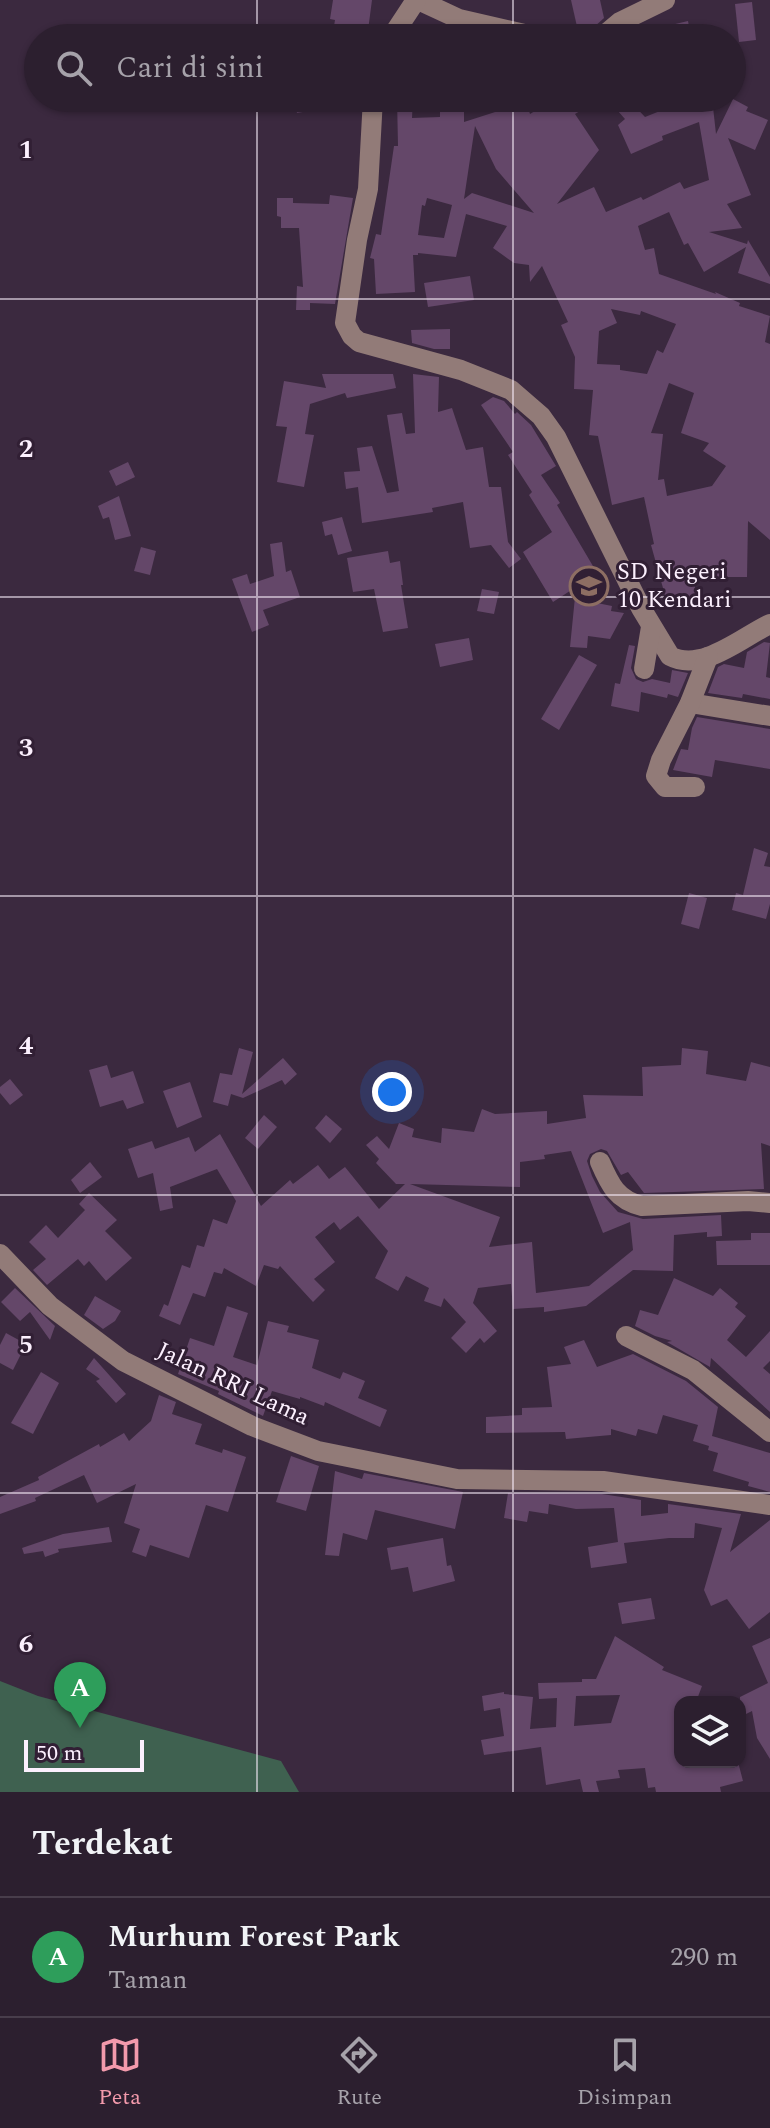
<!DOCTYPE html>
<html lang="id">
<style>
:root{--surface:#2c1f2f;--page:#382c3b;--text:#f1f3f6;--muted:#a6a2aa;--line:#483d4b;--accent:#f39aac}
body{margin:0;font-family:Spectral,serif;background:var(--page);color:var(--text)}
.controls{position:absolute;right:24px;bottom:24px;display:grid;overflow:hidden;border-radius:16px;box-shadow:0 2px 6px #0004}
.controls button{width:72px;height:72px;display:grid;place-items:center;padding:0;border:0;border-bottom:2px solid var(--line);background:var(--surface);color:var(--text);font:40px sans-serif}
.scale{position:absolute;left:24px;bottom:20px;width:120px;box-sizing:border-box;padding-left:8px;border:4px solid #fcf0fe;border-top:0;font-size:22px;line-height:28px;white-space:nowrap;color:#fcf0fe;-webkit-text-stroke:6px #311f34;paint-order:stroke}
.you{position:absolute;left:392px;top:1092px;width:28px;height:28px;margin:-20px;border:6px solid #fff;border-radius:50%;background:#1a73e8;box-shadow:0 0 0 12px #1a73e833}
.badge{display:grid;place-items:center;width:52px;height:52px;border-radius:50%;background:var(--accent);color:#fff;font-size:26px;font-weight:700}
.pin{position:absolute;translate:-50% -66px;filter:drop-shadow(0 2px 4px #0008)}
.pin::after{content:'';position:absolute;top:42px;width:28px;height:24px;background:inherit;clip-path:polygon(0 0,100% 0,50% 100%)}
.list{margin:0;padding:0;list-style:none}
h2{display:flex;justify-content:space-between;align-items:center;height:104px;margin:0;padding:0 32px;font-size:34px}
h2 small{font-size:26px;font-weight:400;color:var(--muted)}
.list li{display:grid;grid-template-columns:52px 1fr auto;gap:24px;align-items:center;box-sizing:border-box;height:120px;padding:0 32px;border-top:2px solid var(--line)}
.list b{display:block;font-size:30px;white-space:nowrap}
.list p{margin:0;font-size:26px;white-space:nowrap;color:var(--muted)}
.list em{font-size:26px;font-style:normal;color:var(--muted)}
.icon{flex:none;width:44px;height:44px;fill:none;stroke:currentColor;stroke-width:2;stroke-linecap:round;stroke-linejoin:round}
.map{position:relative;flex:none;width:770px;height:1792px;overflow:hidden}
.search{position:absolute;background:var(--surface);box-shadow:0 2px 6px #0004;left:24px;right:24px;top:24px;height:88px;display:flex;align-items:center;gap:20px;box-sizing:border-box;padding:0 28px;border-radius:44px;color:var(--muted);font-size:30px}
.sheet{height:224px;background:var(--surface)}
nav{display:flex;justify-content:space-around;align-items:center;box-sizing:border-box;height:112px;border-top:2px solid var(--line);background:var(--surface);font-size:22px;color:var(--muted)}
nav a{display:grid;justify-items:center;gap:4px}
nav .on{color:var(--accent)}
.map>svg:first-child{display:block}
.green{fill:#3f6150}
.building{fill:#644769;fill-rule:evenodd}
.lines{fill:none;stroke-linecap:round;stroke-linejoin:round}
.minor{stroke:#927b78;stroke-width:20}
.grid{fill:none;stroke:#fcf0fe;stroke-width:2;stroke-opacity:0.55}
.labels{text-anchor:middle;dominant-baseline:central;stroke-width:6;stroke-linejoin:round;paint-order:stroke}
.poi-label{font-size:24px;fill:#fcf0fe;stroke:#311f34;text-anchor:start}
.street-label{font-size:24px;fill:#fcf0fe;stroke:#311f34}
.grid-label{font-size:26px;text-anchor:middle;font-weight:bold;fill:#fcf0fe;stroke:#311f34;stroke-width:6;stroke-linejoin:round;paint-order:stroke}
</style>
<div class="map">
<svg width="770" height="1792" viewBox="0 0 770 1792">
<rect width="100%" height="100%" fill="#3b293f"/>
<path class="green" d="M0,1681L38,1696L281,1761L299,1792H0Z"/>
<g class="building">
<path d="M333,0H372L367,38H332L335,20L330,19Z"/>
<path d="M571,0H600L604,18L593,28L578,31Z"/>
<path d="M752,2L756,40L739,42L735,4Z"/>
<path d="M688,21L691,38H638L637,33Z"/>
<path d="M294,98H342L343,105L297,113Z"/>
<path d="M397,98H413L412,118L440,117V112L464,111V122L526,102L530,114L556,98H602L575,114L599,150L557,204L594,187L606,212L641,197L643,200L680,182L684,189L709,180L699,122L662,136L663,140L631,154L618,125L625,119L617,110L629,100L645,117L665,109L663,98H712L716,134L733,99L748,107L746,111L768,120L755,150L728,138L751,195L727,204L742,228L709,232L747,244L748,240L770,277V284L738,273L746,247L704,272L688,243L684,245L669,212L638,226L645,250L654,248L659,274L716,294L715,292L740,303L739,306L770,316L765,342L770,344V540L748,521L747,577H692L698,598L668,606L651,545L654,544L644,497L612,505L598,436L589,435L593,390L574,389L575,357L561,325L568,322L542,266L530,282L529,265L514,263L493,248L507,226L466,214L456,257L418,253V255H413L415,292L376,294L374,259L370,258L376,234L381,235L394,146H398ZM475,126L496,169L534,213L472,193L464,199ZM427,198L452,205L444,238L418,235L422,205L425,206ZM611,309L640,315L641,311L676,324L663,353L657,350L647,374L620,370V365L597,364L599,331L617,323ZM669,383L694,393L681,433L709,443L703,451L726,466L712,486L667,496L664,479L658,480L663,434L651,433Z"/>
<path d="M330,195L353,198L335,304L310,303V310H296L297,286L303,287L299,228H281V217L277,216V198H293V203L329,204Z"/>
<path d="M470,276L474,300L428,307L424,283Z"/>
<path d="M450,329V349H434L412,343L411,330Z"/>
<path d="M322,374H393L396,388L347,398L345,393L310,404L305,434L314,435L304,487L277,482L287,427L276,426L284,381L326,388Z"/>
<path d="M413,374L439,377L438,412L452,408L466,450L483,447L489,487H501L508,542L521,559L509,568L491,545L470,548L463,502L432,508L433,512L362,523L358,487L346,489L344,472L360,471L357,448L372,446L387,493L399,491L387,415L402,413L406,434L415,433Z"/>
<path d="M493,397L504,401L515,414L517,412L531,425L556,466L541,475L560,503L557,505L600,578L597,603L612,606L611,611L624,613L610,639L588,636L587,648L570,647L576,587L553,602L523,552L552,532L529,495L532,492L508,455L513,452L481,405Z"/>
<path d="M128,462L135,477L116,486L109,471Z"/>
<path d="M119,496L131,536L115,540L109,517L103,519L98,506Z"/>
<path d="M342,517L352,551L338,555L332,534L325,536L322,522Z"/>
<path d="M282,542L286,572L291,570L300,597L263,610L269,625L252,632L232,579L247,574L250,584L274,576L270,544Z"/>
<path d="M141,547L156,551L150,575L134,571Z"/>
<path d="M388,551L390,563L400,561L403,585H401L408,628L383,632L374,589L353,592L347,558Z"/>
<path d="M482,589L499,592L494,614L477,611Z"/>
<path d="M469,638L473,660L440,667L435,644Z"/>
<path d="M764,642L770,643L766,677L770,678V699L743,694L742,698L708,693L718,667L724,664L744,668L747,652Z"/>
<path d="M629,645L635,646L631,668L636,679L643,682L652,679L670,683L672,670L688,673L678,697L668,694L669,690L667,698L641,692L639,712L611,706L615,683L620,684Z"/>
<path d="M579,655L597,665L559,730L541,719Z"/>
<path d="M697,717L770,729V769L715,760L712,777L673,770L681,749L688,750L692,728Z"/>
<path d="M754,848L768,853L764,866L770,867V904L766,919L732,910L736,893L743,895Z"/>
<path d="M689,893L707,898L699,929L681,924Z"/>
<path d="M239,1048L253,1052L242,1094L283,1058L297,1074L285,1085L282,1080L243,1098L231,1094L228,1106L213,1102L220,1073L232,1075Z"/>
<path d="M682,1048L708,1051L706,1074L746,1081L751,1062L770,1067V1146L761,1143L764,1189L644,1193L628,1172L621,1175L607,1151L601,1149L590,1154L587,1161L592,1176L600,1192L618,1212L643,1219L721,1215L722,1236L707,1237V1232L674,1235L673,1271L633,1270L586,1306L544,1312V1307L513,1309L511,1284L478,1288L473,1303L497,1331L484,1343L480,1338L466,1353L451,1338L466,1322L444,1298L441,1307L424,1301L429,1288L406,1276L398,1291L375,1278L388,1251L358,1216L340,1230L334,1222L315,1237L335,1262L314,1279L325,1290L313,1302L280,1266L278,1269L264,1265L256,1286L224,1268L222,1274L214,1272L205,1297L193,1293L180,1325L159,1316L164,1304L168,1306L182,1265L190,1268L197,1245L204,1247L213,1219L227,1224L236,1201L217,1169L170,1187L173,1208L160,1211L153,1173L138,1178L128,1149L152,1141L155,1149L189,1137L195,1152L220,1134L261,1206L290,1180L293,1184L318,1165L329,1179L345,1167L379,1209L405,1184H396L376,1163L379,1159L366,1145L377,1136L389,1149L399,1123L414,1129L412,1137L441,1143L442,1128L474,1132L482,1109L495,1114L547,1111V1124L586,1118L583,1095L643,1096L642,1067L681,1065ZM571,1151L603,1233L630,1222L633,1250L589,1286L536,1293L532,1242L489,1247L500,1217L410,1184L520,1187V1162L545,1159L544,1155Z"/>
<path d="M107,1065L111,1078L133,1071L144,1103L127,1109L123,1100L100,1107L89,1070Z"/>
<path d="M10,1079L23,1095L10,1105L0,1093V1087Z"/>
<path d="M190,1082L202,1117L177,1128L163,1091Z"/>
<path d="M264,1115L277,1127L258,1149L245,1138Z"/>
<path d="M326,1115L342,1129L330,1143L315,1128Z"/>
<path d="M90,1162L102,1177L80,1193L71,1180Z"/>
<path d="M89,1193L117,1220L105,1231L132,1258L106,1281L89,1261L84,1266L78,1259L47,1285L33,1270L46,1259L29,1242L46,1225L58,1238L85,1210L79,1204Z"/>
<path d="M751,1233H770V1265H717L716,1241L751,1240Z"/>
<path d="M674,1278L713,1296L720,1288L738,1303L735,1307L746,1316L727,1340L746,1357L770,1331V1361L763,1368L770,1374V1412L711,1358L710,1367L667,1342L672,1341L655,1336L635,1326L640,1310L658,1315Z"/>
<path d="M15,1288L55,1326L50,1340L30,1312L20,1321L1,1302Z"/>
<path d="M95,1296L121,1311L115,1321L103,1329L84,1315Z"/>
<path d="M227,1306L248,1313L233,1357L257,1365L268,1321L289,1326L287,1332L319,1340L312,1368L340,1379L343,1372L365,1381L358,1398L387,1410L380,1427L325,1402L324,1406L300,1397V1399L272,1391L263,1416L218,1394L219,1391L178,1374L190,1338L214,1346Z"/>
<path d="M6,1333L26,1344L13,1370L0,1363V1345Z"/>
<path d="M584,1340L597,1367L633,1354L686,1381L718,1407L712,1436L770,1453V1492L748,1486L749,1482L713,1471L718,1453L708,1450L709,1446L693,1441L698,1425L663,1415L657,1434L638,1429L636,1436L611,1429V1435L566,1439L565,1432L486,1433V1417L522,1415V1408L552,1407L547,1367L571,1364L564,1347Z"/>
<path d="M94,1358L126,1394L116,1403L96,1381L100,1379L86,1369Z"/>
<path d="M41,1372L59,1383L33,1434L11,1423Z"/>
<path d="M159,1395L176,1402L172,1414L202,1424L195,1444L222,1453L223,1449L246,1457L228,1512L206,1505L189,1558L150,1545L146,1557L132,1552L140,1529L124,1523L136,1484L97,1503L84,1475L35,1498L36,1501L0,1514V1497L39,1480L38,1477L99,1444L100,1447L124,1433L129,1441L151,1421Z"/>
<path d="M291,1456L319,1466L306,1511L276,1502Z"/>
<path d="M335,1471L362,1479L364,1473L463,1492L455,1529L375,1510L367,1540L343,1533L339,1556L325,1555Z"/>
<path d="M508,1493L602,1494L641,1500V1516L668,1513V1504L741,1514L730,1552L770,1520V1612L749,1629L727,1599L711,1606L704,1590L722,1528L695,1523L694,1538H669L624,1543L627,1563L591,1568L588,1547L618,1542L614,1508L576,1509L549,1504L548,1514L529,1511L527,1522L504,1518Z"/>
<path d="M109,1527L112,1542L58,1549L59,1552L45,1557L43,1551L24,1554L22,1548L63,1534Z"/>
<path d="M443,1538L447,1566L451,1565L455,1581L413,1592L408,1567L391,1570L387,1548Z"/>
<path d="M651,1598L655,1619L622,1624L618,1603Z"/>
<path d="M615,1636L664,1667L662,1670L702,1686L696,1702H680V1762H738L743,1781L720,1787L721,1792H656L655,1787L648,1788L645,1768L618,1770L620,1778L596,1781L599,1792H583L580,1779L546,1785L541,1747L484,1755L481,1740L504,1736L500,1708L484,1711L482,1696L504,1692V1694L533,1697L530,1729L556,1727L557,1698L539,1699L538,1683L582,1682V1679H596ZM620,1695L611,1723L574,1726L576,1696Z"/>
<path d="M770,1638V1759L757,1738L752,1711L740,1717V1697L768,1683L752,1646Z"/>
</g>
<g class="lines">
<g class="minor">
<path d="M418,0L459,19L542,38"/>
<path d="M391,38L416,0"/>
<path d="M601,38L620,22L665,0"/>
<path d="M373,98L368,189L357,240L345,323L352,336L359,342L461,370L511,390L541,416L556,437L641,608L670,656C702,673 742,637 770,624"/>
<path d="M644,669L651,627"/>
<path d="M690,703L770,716"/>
<path d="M695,787H665L656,776L661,760L690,703L708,657"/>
<path d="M600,1162C610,1185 617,1200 642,1206L748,1201L770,1203"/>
<path d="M0,1254L50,1306L123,1361L252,1426L318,1451L457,1479L603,1481L770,1505"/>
<path d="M626,1336L693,1370L770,1432"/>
</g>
</g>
<path class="grid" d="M257,0V38M513,0V38M257,98V1792M513,98V1792M0,299H770M0,597H770M0,896H770M0,1195H770M0,1493H770"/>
<defs>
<g id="school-ring" transform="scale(2)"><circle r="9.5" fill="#311f34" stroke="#8d6e63" stroke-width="1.5"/><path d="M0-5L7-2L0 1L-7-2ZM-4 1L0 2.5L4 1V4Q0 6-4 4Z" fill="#8d6e63"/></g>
</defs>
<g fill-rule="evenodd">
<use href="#school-ring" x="589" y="586"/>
</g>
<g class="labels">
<g class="poi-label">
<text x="617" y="572">SD Negeri<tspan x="617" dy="28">10 Kendari</tspan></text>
</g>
<g class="street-label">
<text transform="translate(233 1384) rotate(25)">Jalan RRI Lama</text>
</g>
</g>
<g class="grid-label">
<text x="26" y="158">1</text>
<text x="26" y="457">2</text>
<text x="26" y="756">3</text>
<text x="26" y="1054">4</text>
<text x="26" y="1353">5</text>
<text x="26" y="1652">6</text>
</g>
</svg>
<div class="controls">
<button><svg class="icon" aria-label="layers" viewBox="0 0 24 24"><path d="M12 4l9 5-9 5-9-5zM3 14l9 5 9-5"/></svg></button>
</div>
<div class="scale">50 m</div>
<div class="you"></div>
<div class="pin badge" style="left:80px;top:1728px;background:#2e9e5b">A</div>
<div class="search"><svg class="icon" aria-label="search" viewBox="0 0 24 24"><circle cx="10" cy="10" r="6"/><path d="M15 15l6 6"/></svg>Cari di sini</div>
</div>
<section class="sheet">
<h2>Terdekat<small></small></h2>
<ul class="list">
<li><span class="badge" style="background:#2e9e5b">A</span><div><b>Murhum Forest Park</b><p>Taman</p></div><em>290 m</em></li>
</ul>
</section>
<nav>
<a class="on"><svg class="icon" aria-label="map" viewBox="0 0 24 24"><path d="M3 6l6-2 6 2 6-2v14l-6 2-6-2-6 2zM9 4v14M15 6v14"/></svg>Peta</a>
<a><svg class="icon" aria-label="directions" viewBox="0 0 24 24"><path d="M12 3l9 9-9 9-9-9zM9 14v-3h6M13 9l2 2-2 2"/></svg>Rute</a>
<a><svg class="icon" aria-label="saved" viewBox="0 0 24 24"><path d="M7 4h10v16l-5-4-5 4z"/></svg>Disimpan</a>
</nav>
